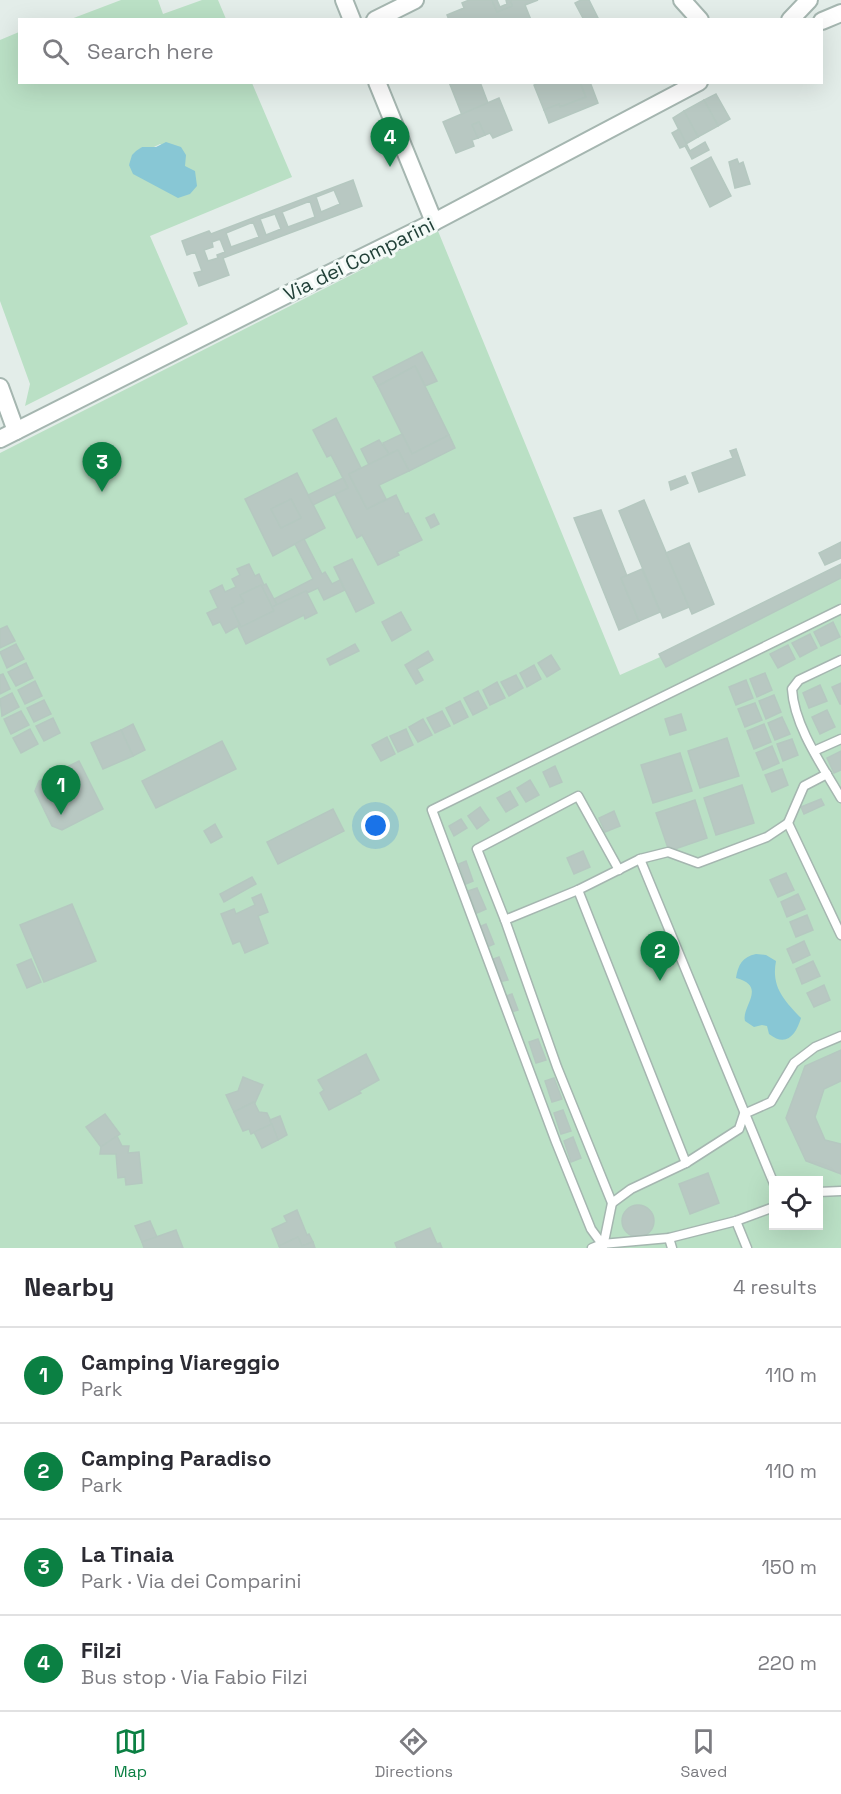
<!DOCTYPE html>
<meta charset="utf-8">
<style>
:root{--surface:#fff;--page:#f7f7f7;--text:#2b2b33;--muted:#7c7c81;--line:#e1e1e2;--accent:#0b8043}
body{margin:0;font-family:"Space Grotesk",sans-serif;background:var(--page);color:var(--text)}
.controls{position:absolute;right:18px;bottom:18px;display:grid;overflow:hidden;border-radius:0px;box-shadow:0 6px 24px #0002}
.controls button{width:54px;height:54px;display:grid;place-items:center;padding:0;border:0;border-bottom:2px solid var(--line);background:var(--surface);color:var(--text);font:30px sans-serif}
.you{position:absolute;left:376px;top:826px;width:21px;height:21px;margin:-15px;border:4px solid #fff;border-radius:50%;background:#1a73e8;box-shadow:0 0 0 9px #1a73e833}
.badge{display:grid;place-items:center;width:39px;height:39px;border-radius:50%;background:var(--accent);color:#fff;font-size:20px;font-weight:700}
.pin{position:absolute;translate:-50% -50px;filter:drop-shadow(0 2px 3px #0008)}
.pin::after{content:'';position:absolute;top:32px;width:21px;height:18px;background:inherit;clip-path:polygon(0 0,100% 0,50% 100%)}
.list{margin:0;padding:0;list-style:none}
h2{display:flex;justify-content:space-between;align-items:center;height:78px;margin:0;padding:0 24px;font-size:26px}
h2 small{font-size:20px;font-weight:400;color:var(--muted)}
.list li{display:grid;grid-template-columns:39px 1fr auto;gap:18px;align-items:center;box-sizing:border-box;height:96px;padding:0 24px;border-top:2px solid var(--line)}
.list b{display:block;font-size:22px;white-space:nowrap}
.list p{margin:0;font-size:20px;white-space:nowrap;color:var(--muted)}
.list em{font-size:20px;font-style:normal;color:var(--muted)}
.icon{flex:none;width:33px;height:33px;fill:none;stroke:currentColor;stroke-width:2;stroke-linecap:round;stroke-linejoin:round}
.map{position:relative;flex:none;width:841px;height:1248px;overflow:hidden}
.search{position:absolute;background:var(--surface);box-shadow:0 6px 24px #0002;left:18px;right:18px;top:18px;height:66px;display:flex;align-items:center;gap:15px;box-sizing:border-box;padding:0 21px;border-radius:0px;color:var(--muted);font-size:22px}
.sheet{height:462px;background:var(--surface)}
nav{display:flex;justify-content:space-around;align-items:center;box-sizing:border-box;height:84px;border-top:2px solid var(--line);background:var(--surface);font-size:16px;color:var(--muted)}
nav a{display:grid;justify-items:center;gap:3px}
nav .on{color:var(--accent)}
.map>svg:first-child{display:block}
.green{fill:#bae0c5;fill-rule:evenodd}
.water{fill:#88c7d5}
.building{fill:#b8c8c2;stroke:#b5c8c0;stroke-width:1.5;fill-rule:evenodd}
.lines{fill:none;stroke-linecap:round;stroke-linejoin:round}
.lane-casing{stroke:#a5b6b0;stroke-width:11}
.street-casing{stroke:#a5b6b0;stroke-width:20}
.lane{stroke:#fff;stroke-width:8}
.street{stroke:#fff;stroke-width:16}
.labels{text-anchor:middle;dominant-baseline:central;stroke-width:6;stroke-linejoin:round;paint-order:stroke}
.street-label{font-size:20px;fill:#214038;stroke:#f3faf7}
</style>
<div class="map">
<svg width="841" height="1248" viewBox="0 0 841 1248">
<rect width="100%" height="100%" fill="#e3ede9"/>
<g class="green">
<path d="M121,0H158L163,14L202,0H218L226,19H71Z"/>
<path d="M19,32L20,82L252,83L292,177L150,236L188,324L25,406L30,384L0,301V40ZM160,144L185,160V166L129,165L142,147L150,149Z"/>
<path d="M438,231L620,675L841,576V1248H0V453ZM774,1180H818V1226H774Z"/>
</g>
<g class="water">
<path d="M166,142L181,147L186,155L185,166L195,171L197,186L190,194L178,198L133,174L129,165L132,155L136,151L142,147H156Z"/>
<path d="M756,954L766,955L776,961C771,987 784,1000 801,1018C796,1034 787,1048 769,1034L767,1026L762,1025L754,1027L745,1021C741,1007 768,986 736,978C738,965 742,957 756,954Z"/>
</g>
<g class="building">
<path d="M469,0H492L497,12L512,6L510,0H538L525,5L531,20H449L447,15L464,8L462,3Z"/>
<path d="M492,0H497L500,7L507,4L506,0H510L512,6L497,12Z"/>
<path d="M581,0H589L599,20H584L575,3Z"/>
<path d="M449,82H480L488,103L462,115Z"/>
<path d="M540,82H580L586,97L560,107L559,104L544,110L534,85Z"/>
<path d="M580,82H590L598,103L549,123L544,110L559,104L560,107L586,97Z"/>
<path d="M716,94L730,119L718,126L704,100Z"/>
<path d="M499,98L512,130L493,138L490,133L485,135L479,122L472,125L478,138L472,140L474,146L456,153L443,122Z"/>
<path d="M704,100L718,126L698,137L684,111Z"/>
<path d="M684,111L698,137L686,144L673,118Z"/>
<path d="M479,122L485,135L478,138L472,125Z"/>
<path d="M679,129L690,151L705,142L709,150L692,159L685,146L680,148L672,133Z"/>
<path d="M711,157L731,196L710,207L691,168Z"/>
<path d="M737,159L739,164L743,162L750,184L735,188L729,162Z"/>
<path d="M353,180L362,206L223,258L229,275L199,286L194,273L202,271L195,252L187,255L182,241L209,231L211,234ZM334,190L340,204L321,212L316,197ZM310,201L315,217L288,227L282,212ZM275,214L281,229L266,235L260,219ZM253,222L259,237L231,247L226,233ZM220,239L225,252L217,255L218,258L208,261L204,250L213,247L212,242Z"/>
<path d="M422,352L437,381L425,386L415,366L378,386L373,377Z"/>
<path d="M415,366L449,435L412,454L378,386Z"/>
<path d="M336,418L361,468L349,474L367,509L396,495L405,514L408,513L422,540L397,552L399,555L378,565L362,535L357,538L335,494L348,488L331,455L327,457L313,430Z"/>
<path d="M402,434L412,454L449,435L455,448L409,471L398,450L389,454L383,443Z"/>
<path d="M379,440L389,454L369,465L361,449Z"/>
<path d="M736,449L745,475L699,492L692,473L733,458L730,451Z"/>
<path d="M398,450L409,471L379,485L386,499L367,509L349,474Z"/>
<path d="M297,473L325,528L273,556L245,499ZM291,499L301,518L281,528L271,509Z"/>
<path d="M685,476L688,483L671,490L669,482Z"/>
<path d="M343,478L348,488L313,505L308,495Z"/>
<path d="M291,499L301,518L281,528L271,509Z"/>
<path d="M644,500L689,607L663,618L619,511Z"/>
<path d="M601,510L627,576L621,578L639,621L619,630L574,518Z"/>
<path d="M434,514L439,524L431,528L426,518Z"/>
<path d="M304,539L322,574L325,572L332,584L340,580L345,590L324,600L318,588L307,593L306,591L277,605L274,599L313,579L295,544Z"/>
<path d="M841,542V558L825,565L819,553Z"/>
<path d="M689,543L714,604L692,614L666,553Z"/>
<path d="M352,559L374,603L356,612L334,567Z"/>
<path d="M249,564L255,576L259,574L264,585L266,584L277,605L272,607L261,585L240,595L244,602L232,608L240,625L226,633L220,622L213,625L207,613L218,608L210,591L222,585L225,592L236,587L232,579L240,575L237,569Z"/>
<path d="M841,564V578L666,667L659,654Z"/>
<path d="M642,569L660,612L639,621L621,578Z"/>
<path d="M261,585L274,611L241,627L232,608L244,602L240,595Z"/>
<path d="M306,591L317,613L305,619L304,615L246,644L238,627L240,625L241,627L274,611L272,607Z"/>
<path d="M401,612L411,630L392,641L382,622Z"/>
<path d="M833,622L840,637L821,646L814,632Z"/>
<path d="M7,626L15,641L0,648V629Z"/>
<path d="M810,634L817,648L800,657L792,643Z"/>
<path d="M16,644L24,659L7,668L0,652Z"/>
<path d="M355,644L359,651L330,665L327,659Z"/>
<path d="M788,645L795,659L778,668L770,654Z"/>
<path d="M428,651L433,660L417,669L423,680L416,684L405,665Z"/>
<path d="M551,655L560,669L547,677L538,663Z"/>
<path d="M26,663L33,678L16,686L8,672Z"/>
<path d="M534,665L541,679L527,687L520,673Z"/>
<path d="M765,673L772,690L757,697L750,679Z"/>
<path d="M3,674L10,689L0,694V675Z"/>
<path d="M516,675L523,688L509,696L501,682Z"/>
<path d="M746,680L753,698L736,705L729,687Z"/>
<path d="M35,681L42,696L25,704L18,690Z"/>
<path d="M497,682L505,698L490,705L483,690Z"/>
<path d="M841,683V704H840L832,687Z"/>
<path d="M820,685L827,701L809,708L803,693Z"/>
<path d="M478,691L487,708L473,715L464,698Z"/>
<path d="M12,693L19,707L2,716L0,699Z"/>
<path d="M774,695L781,712L766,719L759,701Z"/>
<path d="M44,700L51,714L34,722L27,708Z"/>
<path d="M460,701L468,717L454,724L446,708Z"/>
<path d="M755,703L762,720L745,727L738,709Z"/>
<path d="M827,710L835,727L820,734L812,717Z"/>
<path d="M21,711L29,725L11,734L4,719Z"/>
<path d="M442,711L450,726L435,733L427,718Z"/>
<path d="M681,714L686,730L670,735L665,719Z"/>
<path d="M782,717L790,734L775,740L768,723Z"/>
<path d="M53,718L60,733L44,741L36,726Z"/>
<path d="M423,719L432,735L418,742L409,727Z"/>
<path d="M133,724L145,750L133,756L121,730Z"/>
<path d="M764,724L771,742L754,749L747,731Z"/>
<path d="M30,729L38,744L21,753L13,738Z"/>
<path d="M406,729L413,745L398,752L390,736Z"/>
<path d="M121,730L133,756L103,769L91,743Z"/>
<path d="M387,737L395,754L381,761L372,745Z"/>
<path d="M727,738L739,776L700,788L688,751Z"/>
<path d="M792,739L798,755L783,761L777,744Z"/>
<path d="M222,741L236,769L156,808L142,781Z"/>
<path d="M772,746L779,763L763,770L756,753Z"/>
<path d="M841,751V770L834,773L827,758Z"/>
<path d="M680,753L692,791L653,803L641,765Z"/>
<path d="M79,761L103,809L62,830L52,826L35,791L39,781Z"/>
<path d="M555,766L562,782L550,787L543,772Z"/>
<path d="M782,769L788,785L772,792L765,775Z"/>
<path d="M530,780L539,795L526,802L517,788Z"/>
<path d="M742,785L754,823L716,835L704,798Z"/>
<path d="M510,791L518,805L506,812L497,798Z"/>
<path d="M821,799L824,805L804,814L801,807Z"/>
<path d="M695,800L707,838L669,851L656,813Z"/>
<path d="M480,807L489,820L477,829L468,816Z"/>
<path d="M333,809L344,831L278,864L267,842Z"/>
<path d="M614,811L620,826L605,832L599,818Z"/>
<path d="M461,819L467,828L454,836L449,826Z"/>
<path d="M215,824L222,837L211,843L204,831Z"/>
<path d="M583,851L590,867L574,874L567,858Z"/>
<path d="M466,861L473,881L466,884L459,864Z"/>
<path d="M786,873L794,890L778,897L770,880Z"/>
<path d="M252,877L256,884L224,902L220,894Z"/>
<path d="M477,888L486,909L477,913L468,891Z"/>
<path d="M261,894L268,912L258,916L268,943L245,953L240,941L233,944L221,914L234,909L236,914L255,905L252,898Z"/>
<path d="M798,894L805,909L787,917L781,902Z"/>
<path d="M72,904L96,961L44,982L20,925Z"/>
<path d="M807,915L813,930L796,937L790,922Z"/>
<path d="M486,924L494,944L487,947L479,927Z"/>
<path d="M804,941L810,955L793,963L787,949Z"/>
<path d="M499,957L508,980L499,982L491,960Z"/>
<path d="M31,959L41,982L27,988L17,965Z"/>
<path d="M813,961L820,976L802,984L796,969Z"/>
<path d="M824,985L830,1000L814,1007L807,993Z"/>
<path d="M512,994L518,1010L511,1012L506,996Z"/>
<path d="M538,1039L546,1060L536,1063L529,1042Z"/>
<path d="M841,1050V1081L824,1089L815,1117L825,1140L841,1144V1174L806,1161L786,1118L805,1066Z"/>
<path d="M366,1054L379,1080L359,1091L361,1093L329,1110L320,1093L324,1090L318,1080Z"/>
<path d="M243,1077L263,1085L255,1103L254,1102L234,1112L226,1095L238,1091Z"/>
<path d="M554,1078L562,1099L552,1102L545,1081Z"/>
<path d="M254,1102L259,1112L267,1113L272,1124L251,1134L249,1129L243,1131L234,1112Z"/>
<path d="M563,1110L571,1131L561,1134L554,1113Z"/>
<path d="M105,1114L120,1134L101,1147L86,1127Z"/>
<path d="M280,1116L287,1135L278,1140L270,1120Z"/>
<path d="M272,1124L278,1140L262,1148L254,1132Z"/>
<path d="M117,1136L122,1146H129L128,1153L139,1152L142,1183L126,1185L125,1177L118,1178L116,1154H100L101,1147Z"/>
<path d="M573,1137L581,1158L571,1162L564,1141Z"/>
<path d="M708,1173L719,1203L690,1214L679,1184Z"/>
<circle cx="638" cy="1221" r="16"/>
<path d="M297,1210L307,1235L309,1234L313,1242L302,1246L298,1237L279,1246L272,1229L287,1222L284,1216Z"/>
<path d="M150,1221L157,1237L142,1242L135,1226Z"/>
<path d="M430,1228L437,1244L440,1243L442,1248H397L395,1243Z"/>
<path d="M176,1230L183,1248H144L142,1242Z"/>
<path d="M298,1237L302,1246L313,1242L315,1248H280L279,1246Z"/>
</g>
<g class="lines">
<g class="lane-casing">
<g id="lane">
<path d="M841,660L799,680L792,689C794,726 823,767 841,798"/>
<path d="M814,751L841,739"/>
<path d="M827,774L804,786L788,823L841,935"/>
<path d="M640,859L668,852L698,863L767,837L788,823"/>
<path d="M578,890L686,1163"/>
<path d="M505,920L578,890L640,859L774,1184"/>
<path d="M818,1192L841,1191"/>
<path d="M612,1203L557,1067L505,920L477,849L578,796L619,870"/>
<path d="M736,1221L747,1248"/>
<path d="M669,1238L672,1248"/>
<path d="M602,1244L591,1229L556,1142L432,810L841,609"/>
<path d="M603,1247L612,1203L631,1189L686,1163L739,1129L744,1114L771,1102L794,1063L815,1047L841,1036"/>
<path d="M592,1248L602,1244L669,1238L736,1221L774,1207"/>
</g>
</g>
<g class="street-casing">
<g id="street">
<path d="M344,0L352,20"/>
<path d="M682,0L700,20"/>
<path d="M375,20L415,0"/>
<path d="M790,20L809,0"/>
<path d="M822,21L841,13"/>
<path d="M377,82L434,222"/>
<path d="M0,387L16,431"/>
<path d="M0,439L298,289L434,222L699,82"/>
</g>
</g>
<use href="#lane" class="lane"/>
<use href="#street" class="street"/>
</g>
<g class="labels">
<g class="street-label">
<text transform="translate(359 259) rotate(-26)">Via dei Comparini</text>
</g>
</g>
</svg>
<div class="controls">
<button><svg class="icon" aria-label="locate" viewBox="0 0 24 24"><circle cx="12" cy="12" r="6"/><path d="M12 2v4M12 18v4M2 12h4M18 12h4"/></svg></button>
</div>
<div class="you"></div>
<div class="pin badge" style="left:61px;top:815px">1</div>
<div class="pin badge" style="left:660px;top:981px">2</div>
<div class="pin badge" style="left:102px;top:492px">3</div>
<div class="pin badge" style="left:390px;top:167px">4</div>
<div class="search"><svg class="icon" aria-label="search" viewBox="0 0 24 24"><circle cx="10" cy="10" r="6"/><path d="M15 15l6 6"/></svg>Search here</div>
</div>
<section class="sheet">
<h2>Nearby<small>4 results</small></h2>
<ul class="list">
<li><span class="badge">1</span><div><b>Camping Viareggio</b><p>Park</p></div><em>110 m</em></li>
<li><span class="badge">2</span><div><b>Camping Paradiso</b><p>Park</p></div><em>110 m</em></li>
<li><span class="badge">3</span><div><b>La Tinaia</b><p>Park · Via dei Comparini</p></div><em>150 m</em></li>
<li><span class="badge">4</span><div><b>Filzi</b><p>Bus stop · Via Fabio Filzi</p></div><em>220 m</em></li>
</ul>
</section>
<nav>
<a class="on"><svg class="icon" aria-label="map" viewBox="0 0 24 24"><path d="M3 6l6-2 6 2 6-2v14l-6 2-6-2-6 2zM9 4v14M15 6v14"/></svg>Map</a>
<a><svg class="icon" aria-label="directions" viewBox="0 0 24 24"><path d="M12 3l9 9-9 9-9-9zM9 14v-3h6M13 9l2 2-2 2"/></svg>Directions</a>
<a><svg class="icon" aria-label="saved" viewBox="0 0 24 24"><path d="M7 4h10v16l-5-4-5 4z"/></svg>Saved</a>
</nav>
